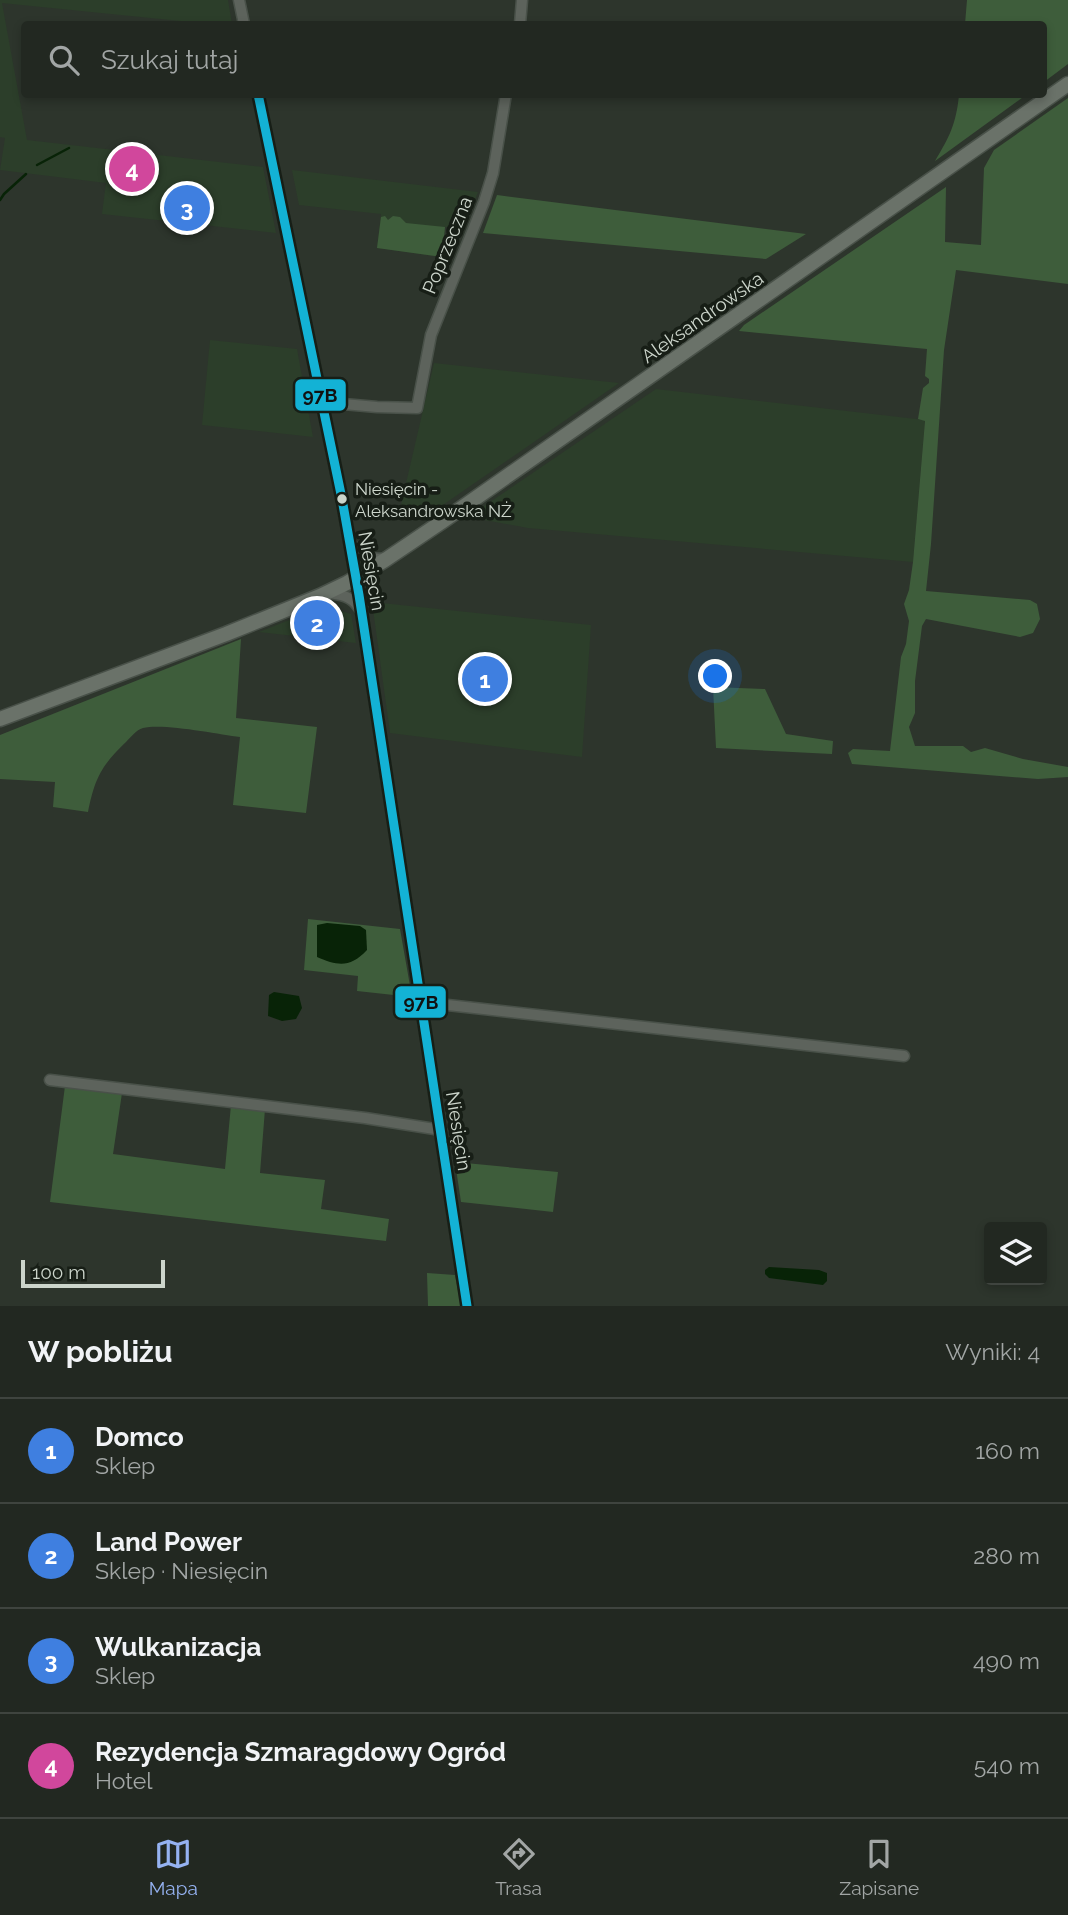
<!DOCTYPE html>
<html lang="pl">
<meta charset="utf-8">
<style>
:root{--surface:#222821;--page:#2e342e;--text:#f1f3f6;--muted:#a2a6a5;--line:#3f443f;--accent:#95b2f1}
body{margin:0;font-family:Raleway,sans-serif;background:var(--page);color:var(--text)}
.controls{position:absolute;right:21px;bottom:21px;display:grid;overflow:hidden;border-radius:7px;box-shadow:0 4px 10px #0003}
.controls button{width:63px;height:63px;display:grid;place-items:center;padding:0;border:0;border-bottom:2px solid var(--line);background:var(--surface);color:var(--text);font:35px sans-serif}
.scale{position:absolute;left:21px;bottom:18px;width:144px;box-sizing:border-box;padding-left:7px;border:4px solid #ccd5cb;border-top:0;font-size:19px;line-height:24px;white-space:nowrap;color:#ccd5cb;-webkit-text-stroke:5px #171e16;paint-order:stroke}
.you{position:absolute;left:716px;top:677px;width:24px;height:24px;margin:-18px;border:5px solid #fff;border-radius:50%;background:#1a73e8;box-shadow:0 0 0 10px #1a73e833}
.badge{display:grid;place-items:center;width:46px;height:46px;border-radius:50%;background:var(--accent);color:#fff;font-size:23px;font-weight:700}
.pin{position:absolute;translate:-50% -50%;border:4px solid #fff;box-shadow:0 2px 7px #0006}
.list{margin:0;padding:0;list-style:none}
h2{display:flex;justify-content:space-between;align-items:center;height:91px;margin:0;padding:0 28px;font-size:30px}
h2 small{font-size:23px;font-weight:400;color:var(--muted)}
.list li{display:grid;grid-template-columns:46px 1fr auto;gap:21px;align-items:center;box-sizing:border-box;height:105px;padding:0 28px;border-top:2px solid var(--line)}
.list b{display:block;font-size:26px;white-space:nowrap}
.list p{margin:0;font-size:23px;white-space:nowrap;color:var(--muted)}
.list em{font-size:23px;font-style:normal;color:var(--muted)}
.icon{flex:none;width:38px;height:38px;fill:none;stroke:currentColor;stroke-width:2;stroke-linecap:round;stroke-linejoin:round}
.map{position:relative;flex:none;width:1068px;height:1306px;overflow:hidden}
.search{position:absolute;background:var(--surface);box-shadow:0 4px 10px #0003;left:21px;right:21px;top:21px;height:77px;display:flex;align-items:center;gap:18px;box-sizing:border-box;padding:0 24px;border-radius:7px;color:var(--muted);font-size:26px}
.sheet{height:511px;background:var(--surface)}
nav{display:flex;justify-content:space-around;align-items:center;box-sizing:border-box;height:98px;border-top:2px solid var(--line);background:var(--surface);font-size:19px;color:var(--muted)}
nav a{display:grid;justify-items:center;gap:4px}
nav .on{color:var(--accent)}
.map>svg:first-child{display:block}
.built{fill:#2c3e2a}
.green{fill:#3e5d3b}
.water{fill:#082307}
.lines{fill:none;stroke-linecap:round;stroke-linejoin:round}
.stream{stroke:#082307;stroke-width:2.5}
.minor-casing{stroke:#495149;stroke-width:13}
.major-casing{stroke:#495149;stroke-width:17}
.minor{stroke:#5d635c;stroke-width:10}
.major{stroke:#6a7269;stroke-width:14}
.bus-1-casing{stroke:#171e16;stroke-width:14}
.bus-1{stroke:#13b2d5;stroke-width:9}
.bus-dot{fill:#ccd5cb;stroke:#171e16;stroke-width:2.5}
.labels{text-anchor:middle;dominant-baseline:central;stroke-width:7;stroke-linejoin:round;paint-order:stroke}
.bus-label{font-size:17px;fill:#ccd5cb;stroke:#171e16;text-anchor:start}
.street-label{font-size:19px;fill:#ccd5cb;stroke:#171e16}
.line-badge{stroke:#171e16;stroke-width:2.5}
.pale-badge-label{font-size:19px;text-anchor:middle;font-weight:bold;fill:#111}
</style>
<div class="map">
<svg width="1068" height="1306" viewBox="0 0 1068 1306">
<rect width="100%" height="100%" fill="#2d352c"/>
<g class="built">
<path d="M0,0H228L232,24H210L2,3L27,140L263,167L276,233L102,214L106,183L0,170L5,138L0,137Z"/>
<path d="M292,170L478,192L464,229L445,227L442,257L377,248L381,214L299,205Z"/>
<path d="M210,340L297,349L313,437L202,425Z"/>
<path d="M434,363L619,383L427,516L400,509Z"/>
<path d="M656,389L925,420L913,562L528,528L468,517Z"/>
<path d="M372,602L591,625L582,757L390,733Z"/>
<path d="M325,606L351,614L356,643L259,632Z"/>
</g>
<g class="green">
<path d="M967,0H1068V64L1044,82V24H965Z"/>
<path d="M959,95H1026L935,161C950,136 956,124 959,95Z"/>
<path d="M1068,98V284L956,270L944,350L931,544L926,591L1030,600L1037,604L1040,619L1033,633L1020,637L926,619L922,626L915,681V713L909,727L915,746H963L971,752L985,748L1023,759L1068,767V777L1038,779L852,764L848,753L853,749L890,751L901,657L906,644L909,621L904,604L909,590L913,562L925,421L918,419L923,388L929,383V379L925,376L927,349L739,331L744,325L946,187L945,242L981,245L984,168L994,150Z"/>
<path d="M497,195L806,234L766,259L483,233Z"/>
<path d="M385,216L388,220L393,216L400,217L406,223L445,227L442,257L377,248L381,217Z"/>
<path d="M241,639L236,718L317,727L306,813L233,805L240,737C217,734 163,723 143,728C136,730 131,737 126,742C101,766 95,778 88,812L53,807L55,782L0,779V735Z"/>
<path d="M713,687L765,689L786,734L833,741L832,754L716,748Z"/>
<path d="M308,919L400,929L412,997L357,991L358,976L304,970Z"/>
<path d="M65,1086L122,1093L113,1154L225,1169L231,1105L265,1109L260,1173L325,1180L321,1209L389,1219L386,1241L50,1202Z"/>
<path d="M455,1162L558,1172L553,1212L461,1202Z"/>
<path d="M427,1273L455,1275L461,1306H428Z"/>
</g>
<g class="water">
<path d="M327,923L360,926L366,930L367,950C350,968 338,966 317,957V925Z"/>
<path d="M274,992L299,996L302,1008L296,1019L282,1021L268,1016L269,995Z"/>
<path d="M769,1267L819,1270L827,1273V1281L823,1285L769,1278L765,1274V1270Z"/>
</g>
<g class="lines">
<g class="stream">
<path d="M37,165L69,148"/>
<path d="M0,200L4,194L26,174"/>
</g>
<g class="minor-casing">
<g id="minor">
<path d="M239,0L244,24"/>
<path d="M520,24L522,0"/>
<path d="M258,94L342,499L359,595L467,1306"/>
<path d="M321,402L377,407L417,408L431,335L484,202L493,173L506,94"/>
<path d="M351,544C360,554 370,561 385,558"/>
<path d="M326,593C340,594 352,596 359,608"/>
<path d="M421,1002L904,1056"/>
<path d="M50,1080L365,1118L441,1130"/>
</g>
</g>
<g class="major-casing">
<path id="major" d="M0,719L226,634L320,596L347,583L385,560L443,521L1068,84"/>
</g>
<use href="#minor" class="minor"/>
<use href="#major" class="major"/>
<g class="bus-1-casing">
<path id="bus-1" d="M258,94L342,499L359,595L467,1306"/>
</g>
<use href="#bus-1" class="bus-1"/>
</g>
<circle class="bus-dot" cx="342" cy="499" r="6"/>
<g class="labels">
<g class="bus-label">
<text x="355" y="489">Niesięcin -<tspan x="355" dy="22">Aleksandrowska NŻ</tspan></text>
</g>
<g class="street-label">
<text transform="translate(447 245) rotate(-68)">Poprzeczna</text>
<text transform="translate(702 317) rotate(-35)">Aleksandrowska</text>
<text transform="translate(372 571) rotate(80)">Niesięcin</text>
<text transform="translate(459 1131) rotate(81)">Niesięcin</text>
</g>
</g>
<g class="line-badge">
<rect x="294" y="378" width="53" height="34" rx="7" fill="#13b2d5"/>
<rect x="394" y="985" width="53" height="34" rx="7" fill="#13b2d5"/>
</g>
<g class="pale-badge-label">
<text x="320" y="402">97B</text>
<text x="421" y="1009">97B</text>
</g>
</svg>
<div class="controls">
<button><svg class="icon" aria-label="layers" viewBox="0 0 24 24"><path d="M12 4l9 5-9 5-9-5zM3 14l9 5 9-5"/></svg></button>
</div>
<div class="scale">100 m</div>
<div class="you"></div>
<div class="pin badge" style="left:485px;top:679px;background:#3f7fe0">1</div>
<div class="pin badge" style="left:317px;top:623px;background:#3f7fe0">2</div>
<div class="pin badge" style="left:187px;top:208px;background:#3f7fe0">3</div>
<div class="pin badge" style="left:132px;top:169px;background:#d1479c">4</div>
<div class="search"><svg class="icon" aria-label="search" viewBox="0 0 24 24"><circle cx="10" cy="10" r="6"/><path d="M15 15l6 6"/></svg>Szukaj tutaj</div>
</div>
<section class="sheet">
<h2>W pobliżu<small>Wyniki: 4</small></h2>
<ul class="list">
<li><span class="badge" style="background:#3f7fe0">1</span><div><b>Domco</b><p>Sklep</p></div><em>160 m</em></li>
<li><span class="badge" style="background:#3f7fe0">2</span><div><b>Land Power</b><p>Sklep · Niesięcin</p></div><em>280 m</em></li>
<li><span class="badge" style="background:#3f7fe0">3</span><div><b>Wulkanizacja</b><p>Sklep</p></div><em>490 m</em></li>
<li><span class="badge" style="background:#d1479c">4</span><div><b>Rezydencja Szmaragdowy Ogród</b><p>Hotel</p></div><em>540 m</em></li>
</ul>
</section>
<nav>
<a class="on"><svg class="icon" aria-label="map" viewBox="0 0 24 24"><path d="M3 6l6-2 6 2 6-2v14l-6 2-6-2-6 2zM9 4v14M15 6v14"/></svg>Mapa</a>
<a><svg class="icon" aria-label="directions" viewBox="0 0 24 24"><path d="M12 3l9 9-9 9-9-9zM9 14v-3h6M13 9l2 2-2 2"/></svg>Trasa</a>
<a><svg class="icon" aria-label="saved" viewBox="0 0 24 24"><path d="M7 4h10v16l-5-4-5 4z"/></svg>Zapisane</a>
</nav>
